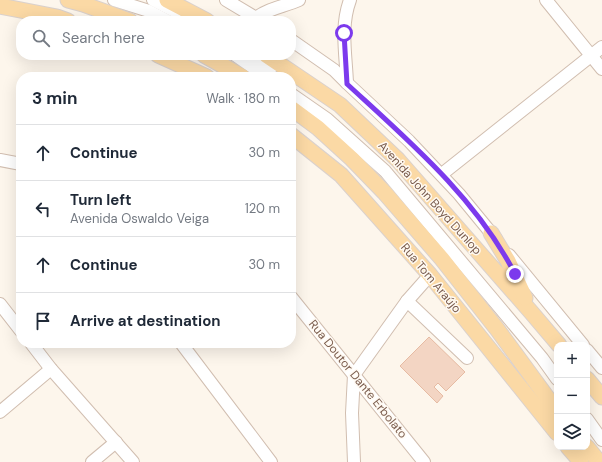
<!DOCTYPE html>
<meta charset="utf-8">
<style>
:root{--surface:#fff;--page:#f2f2f3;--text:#1f2937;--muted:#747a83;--line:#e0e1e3}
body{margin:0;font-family:"DM Sans",sans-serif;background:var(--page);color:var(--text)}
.controls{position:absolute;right:12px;bottom:12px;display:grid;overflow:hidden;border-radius:8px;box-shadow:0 4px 16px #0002}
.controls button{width:36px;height:36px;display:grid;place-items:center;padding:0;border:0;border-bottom:1px solid var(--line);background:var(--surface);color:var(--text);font:20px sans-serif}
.stop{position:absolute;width:12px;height:12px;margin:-9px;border:3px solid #7c3aed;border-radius:50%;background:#fff}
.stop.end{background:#7c3aed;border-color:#fff;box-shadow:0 1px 4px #0008}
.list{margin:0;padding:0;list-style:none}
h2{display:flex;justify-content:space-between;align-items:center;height:52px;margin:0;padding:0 16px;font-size:17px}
h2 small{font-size:13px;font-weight:400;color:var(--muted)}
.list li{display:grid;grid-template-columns:26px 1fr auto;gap:12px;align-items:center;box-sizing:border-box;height:56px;padding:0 16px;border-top:1px solid var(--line)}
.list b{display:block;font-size:15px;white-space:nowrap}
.list p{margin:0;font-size:13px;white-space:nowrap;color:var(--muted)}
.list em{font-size:13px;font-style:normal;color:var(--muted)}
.icon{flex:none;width:22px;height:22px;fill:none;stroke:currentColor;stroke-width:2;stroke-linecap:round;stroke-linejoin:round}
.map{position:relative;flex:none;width:602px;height:462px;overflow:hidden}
.search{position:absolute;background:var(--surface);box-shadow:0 4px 16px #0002;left:16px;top:16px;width:280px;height:44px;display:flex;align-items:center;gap:10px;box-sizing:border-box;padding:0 14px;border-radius:16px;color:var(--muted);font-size:15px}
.panel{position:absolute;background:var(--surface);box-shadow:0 4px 16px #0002;left:16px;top:72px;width:280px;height:276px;border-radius:16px}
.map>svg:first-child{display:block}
.building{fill:#f3d5c3;stroke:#e6bba3}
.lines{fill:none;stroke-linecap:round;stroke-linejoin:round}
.minor-casing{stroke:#d1beb0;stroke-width:14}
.major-casing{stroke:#dad1cd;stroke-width:17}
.minor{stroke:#fff;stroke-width:12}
.major{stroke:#fbd9a5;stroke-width:15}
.route{stroke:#7c3aed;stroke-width:5}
.labels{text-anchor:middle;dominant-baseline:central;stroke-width:3;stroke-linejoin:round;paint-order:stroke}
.street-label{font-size:12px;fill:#7a5c4d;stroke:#fffaf3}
</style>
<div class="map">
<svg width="602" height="462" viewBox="0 0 602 462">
<rect width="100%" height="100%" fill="#fdf6ec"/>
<path class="building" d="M429,337L465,372L446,391L438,383L434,387L443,396L437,403L400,366Z"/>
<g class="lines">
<g class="minor-casing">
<g id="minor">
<path d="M114,0L149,11L168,21"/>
<path d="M153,0L176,12"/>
<path d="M226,0L261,21"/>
<path d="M546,0L602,69"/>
<path d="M256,18C266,9 286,6 299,0"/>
<path d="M291,40L334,70L347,83L409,141L459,194L496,239"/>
<path d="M235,55L267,77"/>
<path d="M254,55L272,67"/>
<path d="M347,83C346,55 340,27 350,0"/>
<path d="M291,94L327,119L385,171L542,358L557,379"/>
<path d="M0,160L21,164"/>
<path d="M442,174L602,47"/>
<path d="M509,255L583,345"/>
<path d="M291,297L424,462"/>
<path d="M407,301L467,358"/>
<path d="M0,304L21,331"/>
<path d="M31,343L51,369L133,462"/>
<path d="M181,343L271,462"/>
<path d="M587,350L602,368"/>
<path d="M0,412L51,369"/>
<path d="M587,419L602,440"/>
<path d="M92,462L116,442"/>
<path d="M354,462L352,413L354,375L407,301L430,275"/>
</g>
</g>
<g class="major-casing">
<g id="major">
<path d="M68,0L83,4L130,21"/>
<path d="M167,0L207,21"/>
<path d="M0,6L57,17L68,21"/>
<path d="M158,55L207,77"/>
<path d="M204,55L243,77"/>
<path d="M266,55L340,105L398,160L531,312L559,345"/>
<path d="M291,108L318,128L352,159L384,192L442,259L497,329L557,411"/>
<path d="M291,135L341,175L430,275L557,433"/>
<path d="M491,233L508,261L525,298"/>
<path d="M587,379L602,397"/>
<path d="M568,447L581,462"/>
<path d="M587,447L599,462"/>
</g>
</g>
<use href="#minor" class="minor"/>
<use href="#major" class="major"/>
</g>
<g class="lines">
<path class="route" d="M344,33L347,84C409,141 476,198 515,274"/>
</g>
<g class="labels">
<g class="street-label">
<text transform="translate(430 198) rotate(48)">Avenida John Boyd Dunlop</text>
<text transform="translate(431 278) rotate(50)">Rua Tom Araújo</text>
<text transform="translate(358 379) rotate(51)">Rua Doutor Dante Erbolato</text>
</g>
</g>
</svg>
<div class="controls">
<button>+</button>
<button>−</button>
<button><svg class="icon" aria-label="layers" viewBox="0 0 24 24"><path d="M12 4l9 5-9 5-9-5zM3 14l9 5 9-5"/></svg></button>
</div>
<div class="stop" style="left:344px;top:33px"></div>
<div class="stop end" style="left:515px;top:274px"></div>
<div class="search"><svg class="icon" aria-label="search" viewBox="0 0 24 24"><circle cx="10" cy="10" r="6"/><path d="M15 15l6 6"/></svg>Search here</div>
<section class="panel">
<h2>3 min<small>Walk · 180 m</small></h2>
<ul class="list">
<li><svg class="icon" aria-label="ahead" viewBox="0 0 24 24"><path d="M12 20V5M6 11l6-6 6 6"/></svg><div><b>Continue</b></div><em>30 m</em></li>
<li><svg class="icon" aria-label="left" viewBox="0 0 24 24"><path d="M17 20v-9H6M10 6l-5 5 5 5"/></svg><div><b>Turn left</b><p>Avenida Oswaldo Veiga</p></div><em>120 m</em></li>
<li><svg class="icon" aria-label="ahead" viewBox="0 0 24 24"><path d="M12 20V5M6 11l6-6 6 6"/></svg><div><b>Continue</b></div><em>30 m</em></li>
<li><svg class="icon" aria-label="arrive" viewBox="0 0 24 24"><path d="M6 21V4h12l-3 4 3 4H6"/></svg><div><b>Arrive at destination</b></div></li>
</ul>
</section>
</div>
